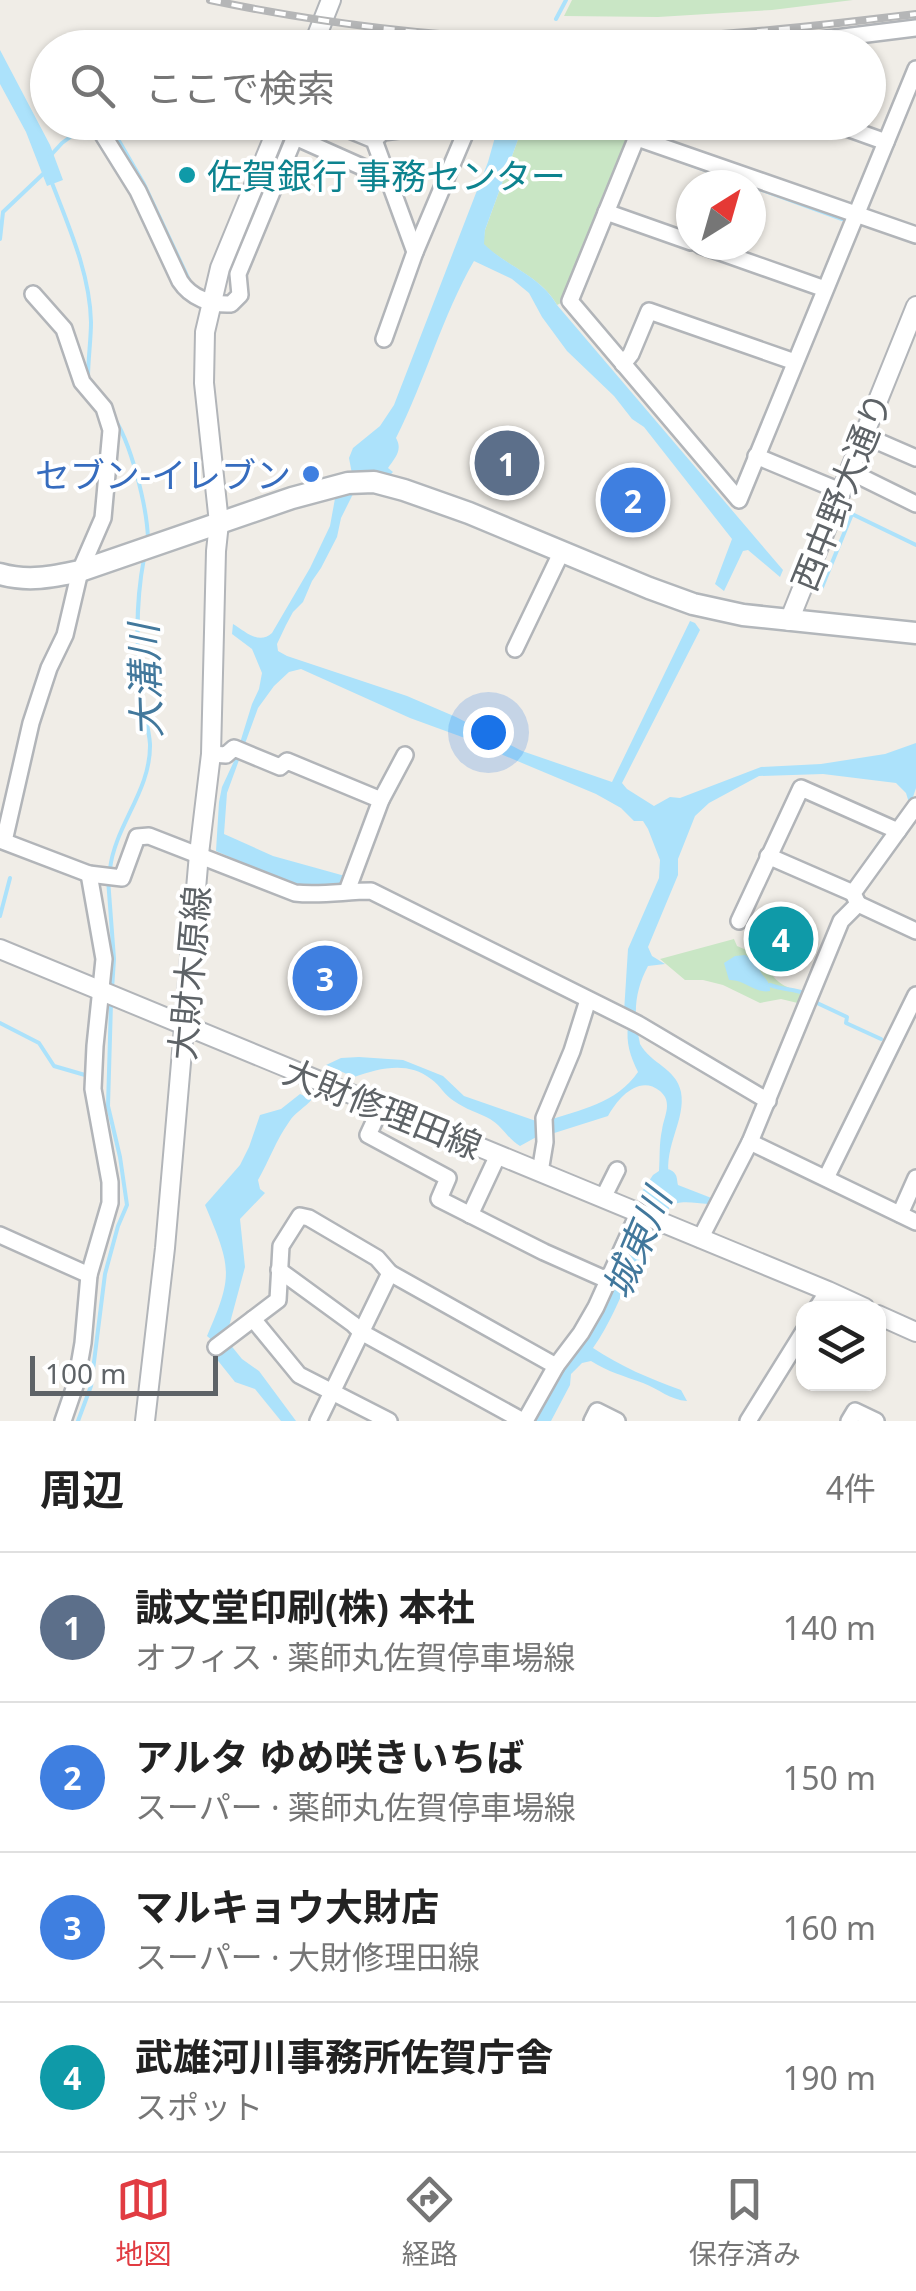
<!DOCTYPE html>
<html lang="ja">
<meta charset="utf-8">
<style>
:root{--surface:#fff;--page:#f6f6f6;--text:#222;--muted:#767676;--line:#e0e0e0;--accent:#e13c42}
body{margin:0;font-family:"Noto Sans","Noto Sans JP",sans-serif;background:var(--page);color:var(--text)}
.controls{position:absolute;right:30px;bottom:30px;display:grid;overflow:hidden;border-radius:20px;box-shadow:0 2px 8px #0004}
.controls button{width:90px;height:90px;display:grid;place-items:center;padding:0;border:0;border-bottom:2px solid var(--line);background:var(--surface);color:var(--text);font:50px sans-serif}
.compass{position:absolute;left:676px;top:170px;width:90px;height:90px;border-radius:50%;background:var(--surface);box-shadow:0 2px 8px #0004;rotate:37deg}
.scale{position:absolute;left:30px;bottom:25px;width:188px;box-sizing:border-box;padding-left:10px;border:5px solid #5e6367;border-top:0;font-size:28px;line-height:35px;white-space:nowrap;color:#5e6367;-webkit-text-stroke:8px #fff;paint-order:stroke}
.you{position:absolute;left:488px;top:732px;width:35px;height:35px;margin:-25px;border:8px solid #fff;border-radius:50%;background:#1a73e8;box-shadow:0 0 0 15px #1a73e833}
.badge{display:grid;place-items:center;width:65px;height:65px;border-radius:50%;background:var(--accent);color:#fff;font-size:32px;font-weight:700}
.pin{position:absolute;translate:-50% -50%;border:5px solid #fff;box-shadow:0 2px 10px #0006}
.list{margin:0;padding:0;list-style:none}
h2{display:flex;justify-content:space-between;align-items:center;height:130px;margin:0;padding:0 40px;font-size:42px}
h2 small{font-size:32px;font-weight:400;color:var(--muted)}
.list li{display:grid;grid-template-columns:65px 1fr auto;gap:30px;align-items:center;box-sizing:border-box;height:150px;padding:0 40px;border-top:2px solid var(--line)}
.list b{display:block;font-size:38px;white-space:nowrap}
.list p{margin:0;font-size:32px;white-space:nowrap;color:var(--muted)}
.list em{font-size:32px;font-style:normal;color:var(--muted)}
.icon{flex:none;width:55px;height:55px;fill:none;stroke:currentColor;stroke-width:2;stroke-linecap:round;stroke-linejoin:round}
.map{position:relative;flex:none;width:916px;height:1421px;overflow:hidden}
.search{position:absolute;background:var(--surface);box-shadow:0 2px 8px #0004;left:30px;right:30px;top:30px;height:110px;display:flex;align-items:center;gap:25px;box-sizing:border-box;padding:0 35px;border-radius:55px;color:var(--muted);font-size:38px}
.sheet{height:730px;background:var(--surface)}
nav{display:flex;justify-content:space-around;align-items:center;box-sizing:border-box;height:140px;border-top:2px solid var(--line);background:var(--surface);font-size:28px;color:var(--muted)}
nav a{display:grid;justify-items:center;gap:5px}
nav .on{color:var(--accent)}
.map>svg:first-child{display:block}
.green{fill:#c9e6c5}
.water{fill:#ace2fb}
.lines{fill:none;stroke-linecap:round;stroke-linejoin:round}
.stream{stroke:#ace2fb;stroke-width:4}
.river{stroke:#ace2fb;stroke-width:22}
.minor-casing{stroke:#b2b5b9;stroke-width:20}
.tertiary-casing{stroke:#b2b5b9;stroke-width:22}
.secondary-casing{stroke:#b3b7bb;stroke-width:25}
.minor{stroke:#fff;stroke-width:15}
.tertiary{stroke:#fff;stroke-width:18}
.secondary{stroke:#fff;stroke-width:20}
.rail-casing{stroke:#b5b6b7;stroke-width:8}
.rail{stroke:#fff;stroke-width:4;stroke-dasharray:11;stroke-linecap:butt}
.culture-dot{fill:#0f9aa8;stroke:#fff;stroke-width:4}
.shop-dot{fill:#3f7fe0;stroke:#fff;stroke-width:4}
.labels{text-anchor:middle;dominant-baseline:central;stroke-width:8;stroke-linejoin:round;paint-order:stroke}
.culture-label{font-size:35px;fill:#0d838f;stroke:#fff;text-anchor:start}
.shop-label{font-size:35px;fill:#366cbe;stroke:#fff;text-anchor:end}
.street-label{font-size:35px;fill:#5e6367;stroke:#fff}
.water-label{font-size:38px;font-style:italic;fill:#42789c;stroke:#fff}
</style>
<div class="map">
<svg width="916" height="1421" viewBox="0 0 916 1421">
<rect width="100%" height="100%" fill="#f0ede7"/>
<g class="green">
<path d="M572,0H853L772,10L658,17L564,16Z"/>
<path d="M524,123H638L567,300L557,305C540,275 507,267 483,244L485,230Z"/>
<path d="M734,939L737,946L763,957C773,983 782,986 806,994V1005L781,999L760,1003L723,985L703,980H685L660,959Z"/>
</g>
<g class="water">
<path d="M0,50L50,145L63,180L47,186L26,132L0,84Z"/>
<path d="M499,123H524L485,230L484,244C507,267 540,275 557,305L783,570L780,577L748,550L743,551L724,591L715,584L732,539L644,427L632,419L614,396L567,351L542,317L529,293L512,279L474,261C443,314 425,381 396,438C403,450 395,458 388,468L393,472L390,475L352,474L349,458L353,448L380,426L394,405L488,162Z"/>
<path d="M355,490L341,518L337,537L321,568L312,581L303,602L293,612L286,625L277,644L278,651L287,656L407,696L456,717L522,751L612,782L690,621L695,623L700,630L622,783L627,789L654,806L670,797L680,798L761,767L821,764L885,754L916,743V788L910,806L906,793L896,783L823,774L759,776L709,803L695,816L678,859V875L648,947L652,956L665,964L648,966C639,983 635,999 636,1018L624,1012L628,949L659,878L660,860L648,829L643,821H634L621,808L596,794L503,755L495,749L410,718L301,669L289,672L274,686L258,708L227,793L224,834L273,856L345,876V883L318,890L296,886L216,851L219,802L222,787L235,759L252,704L259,689L262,673L252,649L232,634L233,624C246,632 259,645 272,633L310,568L330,526L336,493Z"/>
<path d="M745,955L758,964C759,976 771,979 770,991C755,994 744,979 729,980L724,963L735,956Z"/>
<path d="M628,1025L637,1029C637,1030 640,1042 640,1044C651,1064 676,1068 681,1092C686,1120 664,1145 669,1177L678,1185L714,1199L708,1204C694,1203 678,1199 666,1208L639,1196L653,1175L659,1171C660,1158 659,1143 662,1130C663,1122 667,1113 667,1106C667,1099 665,1096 660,1091C639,1074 618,1098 608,1116L548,1135L546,1121C580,1110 617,1103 638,1072C630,1055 626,1044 628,1025Z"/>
<path d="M359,1057L403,1060L443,1076L464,1096L536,1121L540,1135L520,1146C508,1139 502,1126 490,1119C479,1113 465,1109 454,1101C445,1096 440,1085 431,1079C408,1061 380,1068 354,1077L326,1065L341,1058Z"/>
<path d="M300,1094L312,1099C305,1108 295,1112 289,1122C276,1140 269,1161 258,1180L260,1189L265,1193L240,1219L245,1267L227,1334L214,1342L207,1336C234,1274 231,1267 205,1205L240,1165L249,1147L260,1115L281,1109Z"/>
<path d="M641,1230L653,1236C628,1271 618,1313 593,1348C620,1366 650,1379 681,1390L687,1401C670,1400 659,1389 643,1383C624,1376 608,1372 591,1361L582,1363L571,1374L570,1385L551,1421H535L561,1374L593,1329L635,1237Z"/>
<path d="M229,1343L242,1359L259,1371L296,1421H281L255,1389L235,1382L215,1357Z"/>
</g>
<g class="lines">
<g class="stream">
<path d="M556,19L566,0"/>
<path d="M108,122L144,184L190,282"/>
<path d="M51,155L62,143L81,129"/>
<path d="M686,163L747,185"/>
<path d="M52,183C69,227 90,274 91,322C91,340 88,359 88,378"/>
<path d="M751,186L842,219L848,217"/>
<path d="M0,239L3,212L43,174"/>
<path d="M112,415C131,441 147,507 148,539"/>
<path d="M822,587L852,514L916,545"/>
<path d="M865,864L888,831"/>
<path d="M110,869C115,825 151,791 150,744C149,729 144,713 142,698C136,650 135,606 144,558"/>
<path d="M108,879L114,959L112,989"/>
<path d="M0,916L10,878"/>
<path d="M770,985C784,990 793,989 804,993"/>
<path d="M815,1002L847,1017L846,1023L881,1039"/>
<path d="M0,1023L39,1043L54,1066L85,1075"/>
<path d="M78,1421L91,1386L105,1274L118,1226L127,1205L120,1157L108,1106L111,1003"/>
</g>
<path class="river" d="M632,1260L667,1187L666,1180"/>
<g class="minor-casing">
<g id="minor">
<path d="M755,48L916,28"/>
<path d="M95,122L138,191L180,281C191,298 211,305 231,304L240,295L238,274L301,122"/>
<path d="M330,122L374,140L415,252L384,339"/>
<path d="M643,122L570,301L739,500L916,69"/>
<path d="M830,122L886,142"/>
<path d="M295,137L378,174"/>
<path d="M637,138L916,235"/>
<path d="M374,140L383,132L463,122"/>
<path d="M606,212L691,242"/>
<path d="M700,245L825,289"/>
<path d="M415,252L470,122"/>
<path d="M623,364L631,354L649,311L795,362"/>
<path d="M863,435L916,458"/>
<path d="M756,456L840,491"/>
<path d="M849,471L916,504"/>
<path d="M515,649L562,551"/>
<path d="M211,754L226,755L234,748L280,767L287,761L381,800"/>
<path d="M0,840L89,874L122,878L137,837L149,836L295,893C321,896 346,891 371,891L638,1024L768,1101"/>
<path d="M4,841L31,723L49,668L65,635L80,571L103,518L111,430L104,408L82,382L64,329L33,294"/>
<path d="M768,856L853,893"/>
<path d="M347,891L381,800L405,755"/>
<path d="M858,904L853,893L916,806"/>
<path d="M858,904L916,931"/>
<path d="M739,921L801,788L898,831"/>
<path d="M381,1107L368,1135L448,1178L439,1199L544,1252L607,1280"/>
<path d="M750,1142L916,1222"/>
<path d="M540,1172L545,1142L544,1118L572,1051L588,1000"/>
<path d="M826,1178L916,995"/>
<path d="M603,1198L617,1170"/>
<path d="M900,1214L916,1178"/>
<path d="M470,1215L498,1155"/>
<path d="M0,1235L89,1275"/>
<path d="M700,1239L750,1142L841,921L858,904"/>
<path d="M279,1270L353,1324L361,1332L523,1421"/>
<path d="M817,1308L828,1291"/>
<path d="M253,1319L299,1375L389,1421"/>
<path d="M216,1347L278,1300L281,1246L300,1216L309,1218L377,1258L390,1273"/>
<path d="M63,1421L76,1383L83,1343L89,1275L110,1203V1182L93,1089L95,1046L104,959L89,874"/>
<path d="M318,1421L390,1273L556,1366"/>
<path d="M525,1421L556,1366L581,1333L596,1307L638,1214"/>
<path d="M592,1421L597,1411L617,1421"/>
<path d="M748,1421L804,1331"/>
<path d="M849,1421L855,1411L876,1421"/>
</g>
</g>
<g class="tertiary-casing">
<g id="tertiary">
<path d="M312,48L331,0"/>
<path d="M789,621L916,306"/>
<path d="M0,949L828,1291L865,1308"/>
<path d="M878,1315L916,1332"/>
<path d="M145,1421L165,1248L199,854L211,754L216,551L219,523L204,383L205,332L220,268L280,122"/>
</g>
</g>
<g class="secondary-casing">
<path id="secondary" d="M0,574C28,582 52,577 80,571L292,498L348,483L374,482L404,490L469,513L649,588L693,604L743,615L916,633"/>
</g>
<use href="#minor" class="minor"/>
<use href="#tertiary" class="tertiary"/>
<use href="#secondary" class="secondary"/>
<g class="rail-casing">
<path id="rail" d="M210,0C344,28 482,43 619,39C719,37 817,26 916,14"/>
</g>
<use href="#rail" class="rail"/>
</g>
<circle class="culture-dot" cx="187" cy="175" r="10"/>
<circle class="shop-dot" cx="311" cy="474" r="10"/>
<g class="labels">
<g class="culture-label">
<text x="207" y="175">佐賀銀行 事務センター</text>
</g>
<g class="shop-label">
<text x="291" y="474">セブン-イレブン</text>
</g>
<g class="street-label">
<text transform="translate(841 491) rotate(-68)">西中野大通り</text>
<text transform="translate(189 973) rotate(-85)">大財木原線</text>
<text transform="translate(383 1108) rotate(22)">大財修理田線</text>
</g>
<g class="water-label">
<text transform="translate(144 681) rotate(-92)">大溝川</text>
<text transform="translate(636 1243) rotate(-67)">城東川</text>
</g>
</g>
</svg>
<div class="controls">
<button><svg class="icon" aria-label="layers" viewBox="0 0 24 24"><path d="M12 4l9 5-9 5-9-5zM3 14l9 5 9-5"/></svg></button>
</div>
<svg class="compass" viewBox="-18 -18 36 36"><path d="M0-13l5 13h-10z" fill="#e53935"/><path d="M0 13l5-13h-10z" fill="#767676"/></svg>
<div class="scale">100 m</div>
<div class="you"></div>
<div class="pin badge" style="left:507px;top:463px;background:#5c6f8a">1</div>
<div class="pin badge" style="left:633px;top:500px;background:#3f7fe0">2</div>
<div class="pin badge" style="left:325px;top:978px;background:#3f7fe0">3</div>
<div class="pin badge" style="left:781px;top:939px;background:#0f9aa8">4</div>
<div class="search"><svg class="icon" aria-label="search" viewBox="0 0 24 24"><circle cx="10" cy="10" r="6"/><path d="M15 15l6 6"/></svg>ここで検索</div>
</div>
<section class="sheet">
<h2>周辺<small>4件</small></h2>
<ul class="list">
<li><span class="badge" style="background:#5c6f8a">1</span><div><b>誠文堂印刷(株) 本社</b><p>オフィス · 薬師丸佐賀停車場線</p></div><em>140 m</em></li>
<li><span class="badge" style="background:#3f7fe0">2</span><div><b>アルタ ゆめ咲きいちば</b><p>スーパー · 薬師丸佐賀停車場線</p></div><em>150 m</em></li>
<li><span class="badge" style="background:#3f7fe0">3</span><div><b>マルキョウ大財店</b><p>スーパー · 大財修理田線</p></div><em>160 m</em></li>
<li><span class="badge" style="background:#0f9aa8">4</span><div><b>武雄河川事務所佐賀庁舎</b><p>スポット</p></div><em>190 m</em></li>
</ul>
</section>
<nav>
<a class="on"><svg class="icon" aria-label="map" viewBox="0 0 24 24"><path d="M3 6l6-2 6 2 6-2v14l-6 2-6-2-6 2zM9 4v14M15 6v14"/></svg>地図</a>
<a><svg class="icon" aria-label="directions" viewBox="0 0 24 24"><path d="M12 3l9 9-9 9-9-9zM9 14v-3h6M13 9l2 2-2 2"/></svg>経路</a>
<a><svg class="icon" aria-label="saved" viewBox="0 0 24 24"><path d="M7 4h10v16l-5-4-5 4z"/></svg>保存済み</a>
</nav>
